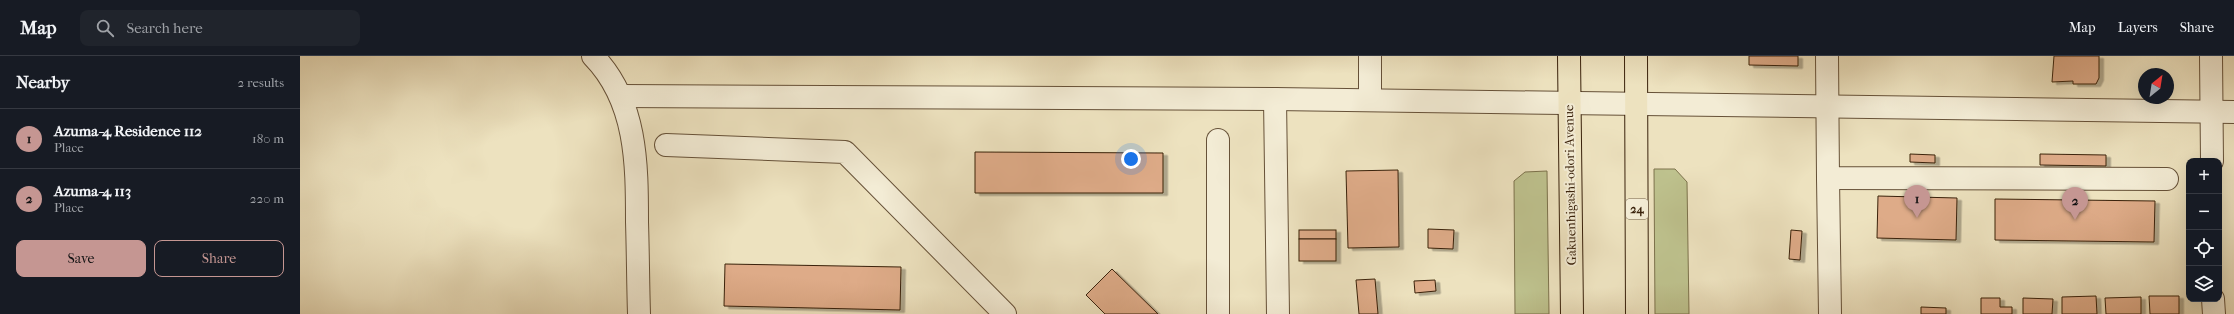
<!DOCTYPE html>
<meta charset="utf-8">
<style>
:root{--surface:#171b24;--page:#20242c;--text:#f1f3f6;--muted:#9ea1a6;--line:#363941;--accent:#c59692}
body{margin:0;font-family:"IM FELL French Canon",serif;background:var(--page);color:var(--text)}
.controls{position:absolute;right:12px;bottom:12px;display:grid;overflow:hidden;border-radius:8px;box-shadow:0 4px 16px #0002}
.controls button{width:36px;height:36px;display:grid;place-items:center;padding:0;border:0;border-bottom:1px solid var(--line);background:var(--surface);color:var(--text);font:20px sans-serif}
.compass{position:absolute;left:1838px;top:12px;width:36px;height:36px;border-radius:50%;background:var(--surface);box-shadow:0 4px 16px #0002;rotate:30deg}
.you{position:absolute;left:831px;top:103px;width:14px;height:14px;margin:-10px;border:3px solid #fff;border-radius:50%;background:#1a73e8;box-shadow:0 0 0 6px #1a73e833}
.badge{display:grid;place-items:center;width:26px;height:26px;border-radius:50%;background:var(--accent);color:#111;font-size:13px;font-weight:700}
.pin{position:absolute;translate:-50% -33px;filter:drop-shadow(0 1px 2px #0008)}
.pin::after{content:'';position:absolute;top:21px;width:14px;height:12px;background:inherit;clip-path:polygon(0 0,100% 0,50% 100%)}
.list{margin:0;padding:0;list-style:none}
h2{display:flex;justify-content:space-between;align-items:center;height:52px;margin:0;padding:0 16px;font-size:17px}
h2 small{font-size:13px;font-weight:400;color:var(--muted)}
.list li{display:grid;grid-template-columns:26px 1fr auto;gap:12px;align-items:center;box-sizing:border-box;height:60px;padding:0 16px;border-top:1px solid var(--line)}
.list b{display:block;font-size:15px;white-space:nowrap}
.list p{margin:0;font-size:13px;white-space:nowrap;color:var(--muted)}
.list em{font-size:13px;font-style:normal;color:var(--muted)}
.actions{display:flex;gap:8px;padding:12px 16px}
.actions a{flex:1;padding:9px 0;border:1px solid var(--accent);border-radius:8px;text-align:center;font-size:14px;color:var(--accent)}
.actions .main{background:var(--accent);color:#111}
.icon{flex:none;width:22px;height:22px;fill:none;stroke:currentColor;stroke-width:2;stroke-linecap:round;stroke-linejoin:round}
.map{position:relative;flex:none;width:1934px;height:258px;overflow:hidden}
header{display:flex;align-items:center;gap:24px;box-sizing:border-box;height:56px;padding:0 20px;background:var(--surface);border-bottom:1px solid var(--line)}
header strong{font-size:19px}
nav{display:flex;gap:22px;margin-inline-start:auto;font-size:14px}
.search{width:280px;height:36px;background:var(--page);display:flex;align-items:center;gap:10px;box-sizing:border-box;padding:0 14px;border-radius:8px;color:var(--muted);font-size:15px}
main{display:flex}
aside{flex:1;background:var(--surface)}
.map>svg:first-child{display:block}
.green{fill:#bec28e;stroke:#7c724c}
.building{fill:#deab88;stroke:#39210b;filter:url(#shadow)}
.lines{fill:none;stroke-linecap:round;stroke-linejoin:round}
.minor-casing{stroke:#665138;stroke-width:24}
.major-casing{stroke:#39210b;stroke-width:24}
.minor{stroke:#f3ecd5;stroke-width:22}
.major{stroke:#ede2bf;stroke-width:22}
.labels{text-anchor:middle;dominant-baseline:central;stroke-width:4;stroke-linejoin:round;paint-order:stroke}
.shield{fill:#f3ecd5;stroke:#715e48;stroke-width:1}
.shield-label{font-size:12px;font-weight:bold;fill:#39210b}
.street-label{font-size:13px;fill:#39210b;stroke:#f3ecd5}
</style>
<header>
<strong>Map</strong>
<div class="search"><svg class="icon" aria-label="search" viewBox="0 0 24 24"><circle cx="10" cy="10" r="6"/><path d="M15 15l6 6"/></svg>Search here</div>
<nav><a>Map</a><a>Layers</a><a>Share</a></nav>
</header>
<main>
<aside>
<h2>Nearby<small>2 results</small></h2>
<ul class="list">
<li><span class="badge">1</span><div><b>Azuma-4 Residence 112</b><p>Place</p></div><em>180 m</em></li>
<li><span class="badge">2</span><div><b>Azuma-4 113</b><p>Place</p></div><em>220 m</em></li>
</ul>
<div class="actions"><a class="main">Save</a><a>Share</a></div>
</aside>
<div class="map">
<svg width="1934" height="258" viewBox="0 0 1934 258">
<defs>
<filter id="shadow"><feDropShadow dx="4.5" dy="2.5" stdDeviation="0" flood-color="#0004"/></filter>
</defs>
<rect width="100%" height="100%" fill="#ede2bf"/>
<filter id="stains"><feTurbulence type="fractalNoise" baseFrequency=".005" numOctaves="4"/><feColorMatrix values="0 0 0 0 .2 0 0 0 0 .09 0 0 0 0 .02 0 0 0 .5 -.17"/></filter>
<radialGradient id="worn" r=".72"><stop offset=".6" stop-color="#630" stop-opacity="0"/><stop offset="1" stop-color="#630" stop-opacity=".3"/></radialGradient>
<g class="green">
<path d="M1354,113H1375L1387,126L1389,258H1355Z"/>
<path d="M1247,115L1249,258H1215L1214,125L1225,116Z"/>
</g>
<g class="building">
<path d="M1449,0H1498V10L1449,9Z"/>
<path d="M1754,0H1799V22L1796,28H1773V25L1752,26Z"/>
<path d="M675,96L863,97V137H675Z"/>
<path d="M1610,98L1635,99V107L1610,106Z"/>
<path d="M1740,98L1806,99V110L1740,109Z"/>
<path d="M1098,114L1099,191L1048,192L1046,115Z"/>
<path d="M1578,140L1657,142L1656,184L1577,182Z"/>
<path d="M1695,143L1855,145L1854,186L1695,184Z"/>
<path d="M1128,173L1154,174L1153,193L1128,192Z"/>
<rect x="999" y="174" width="37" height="9"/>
<path d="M1491,174L1502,175L1500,204L1489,203Z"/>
<rect x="999" y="183" width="37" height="22"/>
<path d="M425,208L601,211L600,254L424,250Z"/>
<path d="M812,213L858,258H805L786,239Z"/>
<path d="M1075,223L1078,258H1059L1056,224Z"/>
<path d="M1135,224L1136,235L1115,237L1114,225Z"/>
<path d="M1796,240L1797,258H1762V241Z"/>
<path d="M1849,240H1879V258H1850Z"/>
<path d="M1841,241V258H1806L1805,242Z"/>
<path d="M1681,242H1700V251H1712V258H1681Z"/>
<path d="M1723,242L1753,243L1752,258H1723Z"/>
<path d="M1621,251L1646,252V258H1621Z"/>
</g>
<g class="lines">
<g class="minor-casing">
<g id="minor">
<path d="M293,0C337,45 337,108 337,166C338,197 338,227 339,258"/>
<path d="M1070,0V44"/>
<path d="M1527,0L1528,122L1867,123"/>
<path d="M1911,0L1912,105"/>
<path d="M321,40L975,43L1934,56"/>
<path d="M975,43L978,258"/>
<path d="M918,84V258"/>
<path d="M366,89L545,96L705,258"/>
<path d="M1528,122L1530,258"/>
<path d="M1913,243L1914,258"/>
</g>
</g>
<g class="major-casing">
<g id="major">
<path d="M1269,0L1272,258"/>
<path d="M1336,0L1337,258"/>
</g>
</g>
<use href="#minor" class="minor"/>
<use href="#major" class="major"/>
</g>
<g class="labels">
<rect class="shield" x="1326" y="143" width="22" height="20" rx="3"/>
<g class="shield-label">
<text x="1337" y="153">24</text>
</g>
<g class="street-label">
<text transform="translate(1270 129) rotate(-91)">Gakuenhigashi-odori Avenue</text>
</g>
</g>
<rect width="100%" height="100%" filter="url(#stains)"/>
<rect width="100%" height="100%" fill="url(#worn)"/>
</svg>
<div class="controls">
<button>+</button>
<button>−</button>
<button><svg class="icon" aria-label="locate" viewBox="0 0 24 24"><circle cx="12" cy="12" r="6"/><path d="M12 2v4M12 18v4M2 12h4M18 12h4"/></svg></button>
<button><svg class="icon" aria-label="layers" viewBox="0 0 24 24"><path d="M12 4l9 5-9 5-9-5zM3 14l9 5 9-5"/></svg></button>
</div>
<svg class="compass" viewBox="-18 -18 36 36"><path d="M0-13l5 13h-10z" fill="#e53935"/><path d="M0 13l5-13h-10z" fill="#9ea1a6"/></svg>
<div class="you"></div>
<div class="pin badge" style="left:1617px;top:162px">1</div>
<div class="pin badge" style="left:1775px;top:164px">2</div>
</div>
</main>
